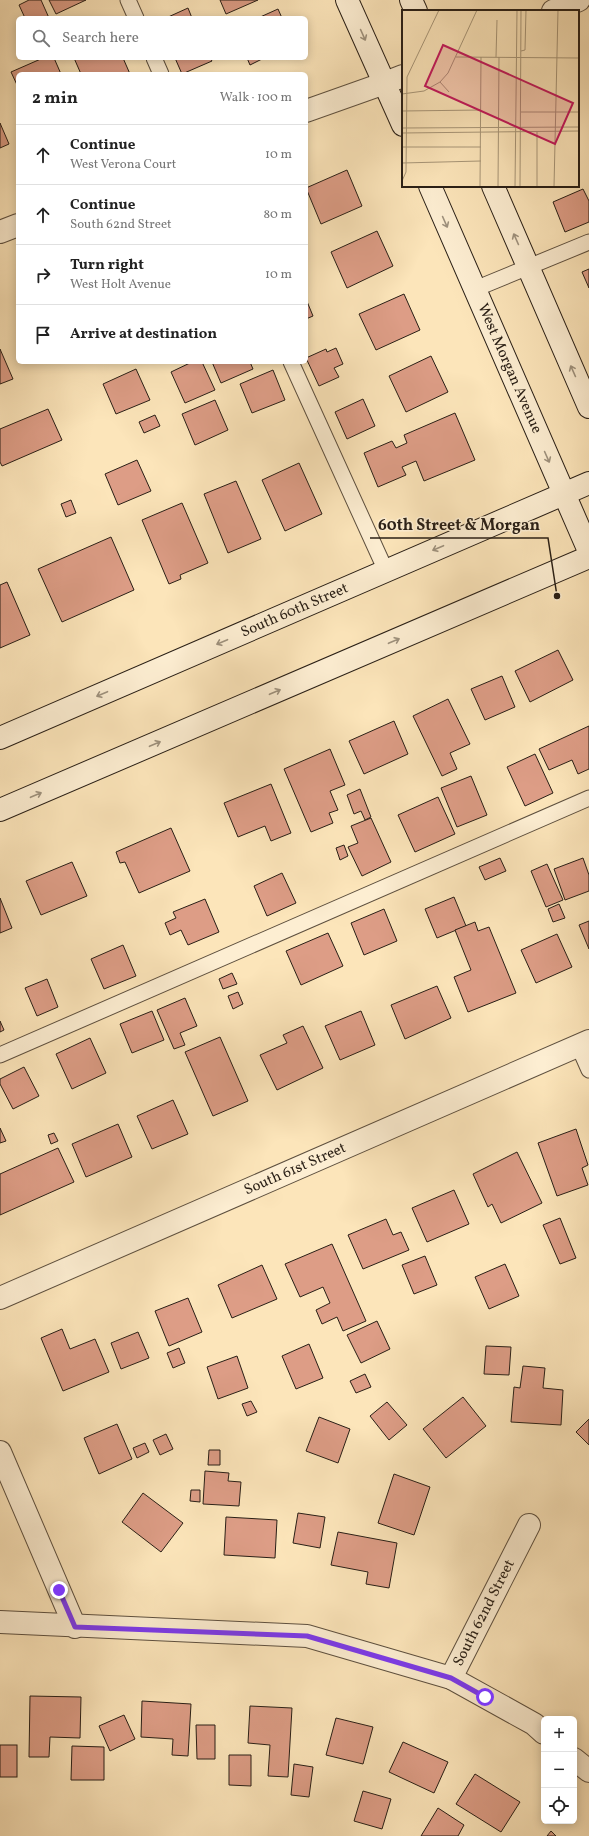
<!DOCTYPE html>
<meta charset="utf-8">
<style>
:root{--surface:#fff;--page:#f2f2f2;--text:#222;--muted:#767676;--line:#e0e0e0}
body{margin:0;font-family:Vollkorn,serif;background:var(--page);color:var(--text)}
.controls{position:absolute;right:12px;bottom:12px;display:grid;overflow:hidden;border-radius:6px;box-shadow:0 2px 10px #0003}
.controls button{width:36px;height:36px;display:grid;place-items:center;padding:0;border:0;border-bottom:1px solid var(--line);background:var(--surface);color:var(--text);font:20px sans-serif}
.stop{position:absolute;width:12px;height:12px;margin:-9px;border:3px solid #7c3aed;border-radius:50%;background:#fff}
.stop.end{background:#7c3aed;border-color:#fff;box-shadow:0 1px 4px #0008}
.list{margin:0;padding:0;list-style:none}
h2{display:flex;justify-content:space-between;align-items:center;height:52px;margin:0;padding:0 16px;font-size:17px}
h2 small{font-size:13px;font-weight:400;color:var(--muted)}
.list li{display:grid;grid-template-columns:26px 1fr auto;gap:12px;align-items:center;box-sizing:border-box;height:60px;padding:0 16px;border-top:1px solid var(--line)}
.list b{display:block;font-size:15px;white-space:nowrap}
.list p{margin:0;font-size:13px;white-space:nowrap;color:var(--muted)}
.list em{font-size:13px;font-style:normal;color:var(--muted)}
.icon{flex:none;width:22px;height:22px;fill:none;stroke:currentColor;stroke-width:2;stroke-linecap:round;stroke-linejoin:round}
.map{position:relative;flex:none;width:589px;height:1836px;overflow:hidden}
.search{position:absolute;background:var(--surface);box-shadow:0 2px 10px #0003;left:16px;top:16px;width:292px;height:44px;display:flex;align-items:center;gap:10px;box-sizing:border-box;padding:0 14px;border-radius:6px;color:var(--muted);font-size:15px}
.panel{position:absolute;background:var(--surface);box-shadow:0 2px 10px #0003;left:16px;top:72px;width:292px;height:292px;border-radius:6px}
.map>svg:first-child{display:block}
.building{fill:#dd9d86;stroke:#291f16}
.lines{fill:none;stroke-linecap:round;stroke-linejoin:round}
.lane-casing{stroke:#5e503f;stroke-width:17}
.street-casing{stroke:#5e503f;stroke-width:24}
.secondary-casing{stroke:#291f16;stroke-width:24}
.lane{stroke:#fdeed2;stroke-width:15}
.street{stroke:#fdeed2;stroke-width:22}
.secondary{stroke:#fdeed2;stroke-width:22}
.oneway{stroke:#9e917d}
.route{stroke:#7c3aed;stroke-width:5}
.labels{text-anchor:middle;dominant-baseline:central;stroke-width:3;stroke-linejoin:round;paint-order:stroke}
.street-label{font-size:15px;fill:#291f16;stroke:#fdeed2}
.inset-road{fill:none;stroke:#a89678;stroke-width:1}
.view{fill:#c2185b;fill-opacity:0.15;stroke:#c2185b;stroke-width:2}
.inset-edge{fill:none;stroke:#291f16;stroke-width:2}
.leader{fill:none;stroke:#291f16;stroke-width:1.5}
.callout-dot{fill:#291f16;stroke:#fdeed2;stroke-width:1.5}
.callout-label{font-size:16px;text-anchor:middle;font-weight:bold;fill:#291f16;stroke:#fdeed2;stroke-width:3;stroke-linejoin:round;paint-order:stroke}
</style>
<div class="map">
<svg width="589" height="1836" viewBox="0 0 589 1836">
<rect width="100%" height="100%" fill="#fce5ba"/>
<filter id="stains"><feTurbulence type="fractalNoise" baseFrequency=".005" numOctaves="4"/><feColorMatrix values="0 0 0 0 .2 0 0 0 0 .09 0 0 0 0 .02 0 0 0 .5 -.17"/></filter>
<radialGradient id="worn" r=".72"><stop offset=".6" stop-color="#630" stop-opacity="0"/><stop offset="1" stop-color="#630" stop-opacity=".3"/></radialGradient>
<g class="building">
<path d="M29,0H41L49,18H25L19,5Z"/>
<path d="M49,0H86L56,14Z"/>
<path d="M220,0H258L226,14Z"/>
<path d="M188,8L192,18H166Z"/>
<path d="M278,9L282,18H258Z"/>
<path d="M43,58H54L61,74H18V87L11,72Z"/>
<path d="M74,58H123L130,74H81Z"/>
<path d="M175,58H210L212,61L182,74Z"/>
<path d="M247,58H264L250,65Z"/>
<path d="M0,123L9,144L0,148Z"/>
<path d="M347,170L362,206L321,224L306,188Z"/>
<path d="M583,189L589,201V222L565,232L553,202Z"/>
<path d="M377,231L393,266L347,288L331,252Z"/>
<path d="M589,269V288L582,272Z"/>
<path d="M404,294L420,330L376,350L359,314Z"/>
<path d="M306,299L313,316L306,319Z"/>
<path d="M336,348L343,364L334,368L339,377L319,386L306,358L326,349L327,352Z"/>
<path d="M0,349L13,379L0,384Z"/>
<path d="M431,356L448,392L406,412L389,376Z"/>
<path d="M192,362H202L215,390L185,403L171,372Z"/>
<path d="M212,362H250L253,369L221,383Z"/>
<path d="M136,369L150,400L116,414L103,384Z"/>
<path d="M273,370L285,400L252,413L240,384Z"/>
<path d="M363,399L375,426L347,439L335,412Z"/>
<path d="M215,400L228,430L195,445L182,414Z"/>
<path d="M48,409L62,440L2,466L0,462V429Z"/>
<path d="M455,413L475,460L424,481L416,461L402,467L406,475L378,487L364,453L392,441L396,448L407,443L404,435Z"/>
<path d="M155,415L160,426L144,433L139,422Z"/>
<path d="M137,460L151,491L118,505L105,474Z"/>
<path d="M299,463L322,514L285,531L262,480Z"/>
<path d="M236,481L261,539L228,553L204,494Z"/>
<path d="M71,500L76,513L66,517L61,504Z"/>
<path d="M182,503L208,563L180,575L181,579L169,584L142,520Z"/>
<path d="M111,537L134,590L62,622L38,569Z"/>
<path d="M7,582L30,635L0,648V585Z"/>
<path d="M558,650L573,680L530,702L515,671Z"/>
<path d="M502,676L515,707L485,720L471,689Z"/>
<path d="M448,699L470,744L450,753L457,769L442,776L413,716Z"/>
<path d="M394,721L408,754L364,774L349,741Z"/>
<path d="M589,726V769L578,774L572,760L549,770L539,749Z"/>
<path d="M330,749L345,785L330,791L338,810L329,813L333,823L311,832L284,769Z"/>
<path d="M535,754L553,793L525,806L507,767Z"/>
<path d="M471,776L487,815L457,827L441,788Z"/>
<path d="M271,784L291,833L271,841L265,826L238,837L224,803Z"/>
<path d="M360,789L371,817L365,820L361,811L354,814L347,795Z"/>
<path d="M438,797L455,834L415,852L398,815Z"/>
<path d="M371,818L391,862L362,876L348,847L358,843L351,826Z"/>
<path d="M171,828L190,871L139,893L125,862L120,863L116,852Z"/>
<path d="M344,845L348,856L340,860L336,848Z"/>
<path d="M500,858L506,871L485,880L479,867Z"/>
<path d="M583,858L589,875V891L565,900L554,869Z"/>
<path d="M72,862L87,896L41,915L26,881Z"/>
<path d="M547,864L563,900L546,907L531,871Z"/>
<path d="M282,873L296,903L267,916L254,886Z"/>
<path d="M454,897L466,926L437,938L425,909Z"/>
<path d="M0,898L12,928L0,933Z"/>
<path d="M205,899L219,932L188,945L181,930L170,935L165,923L176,918L173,912Z"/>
<path d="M559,904L565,918L553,922L548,909Z"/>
<path d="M384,909L397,941L364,955L351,923Z"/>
<path d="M589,921V949L579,925Z"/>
<path d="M475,922L478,931L489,927L516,993L468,1012L454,977L471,970L455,930Z"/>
<path d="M328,933L343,966L301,985L286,951Z"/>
<path d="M557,934L572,967L536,983L521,950Z"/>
<path d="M123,945L136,976L104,989L91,959Z"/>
<path d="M232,973L237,984L223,989L219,979Z"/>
<path d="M47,979L58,1007L37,1016L25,988Z"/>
<path d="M437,986L451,1018L405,1039L391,1005Z"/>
<path d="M238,992L243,1004L233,1009L228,996Z"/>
<path d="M185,998L197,1026L180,1033L185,1045L174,1049L157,1010Z"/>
<path d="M152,1011L164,1040L132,1053L120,1024Z"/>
<path d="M361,1011L375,1045L340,1060L325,1026Z"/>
<path d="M0,1021L4,1030L0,1032Z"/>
<path d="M303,1026L323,1068L277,1090L260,1055L287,1043L283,1035Z"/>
<path d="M220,1037L248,1101L213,1116L185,1052Z"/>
<path d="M90,1038L106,1073L72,1089L56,1054Z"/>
<path d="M24,1067L39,1096L13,1109L0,1084V1079Z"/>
<path d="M173,1100L188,1134L152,1149L137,1116Z"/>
<path d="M118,1124L132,1157L86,1177L72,1144Z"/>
<path d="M0,1128L6,1141L0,1143Z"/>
<path d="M576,1129L588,1165L582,1168L588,1185L557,1196L538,1143Z"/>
<path d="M54,1133L58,1141L51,1144L48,1135Z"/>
<path d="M58,1148L74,1182L0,1215V1174Z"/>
<path d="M517,1152L542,1203L501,1223L492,1204L488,1207L473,1174Z"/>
<path d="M454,1190L469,1224L427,1242L412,1208Z"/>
<path d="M560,1218L576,1258L560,1264L543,1225Z"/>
<path d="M386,1219L393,1235L401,1232L409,1250L363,1269L348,1235Z"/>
<path d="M332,1244L366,1321L343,1331L337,1317L322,1324L316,1310L330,1303L323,1287L300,1297L285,1264Z"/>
<path d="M425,1256L437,1285L414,1294L402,1265Z"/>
<path d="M505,1264L519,1296L489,1309L475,1277Z"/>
<path d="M262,1265L277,1299L232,1318L218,1285Z"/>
<path d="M188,1298L202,1332L169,1346L155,1311Z"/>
<path d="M377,1321L390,1349L361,1363L347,1335Z"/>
<path d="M62,1329L70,1349L95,1339L109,1372L63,1391L41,1338Z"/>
<path d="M138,1332L149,1358L121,1369L111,1343Z"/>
<path d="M309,1344L323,1378L296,1389L282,1356Z"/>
<path d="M486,1346L511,1347L509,1375L484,1374Z"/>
<path d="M179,1348L185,1363L173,1368L167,1353Z"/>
<path d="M237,1356L248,1388L218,1399L207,1367Z"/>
<path d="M523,1366L545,1368L543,1388L563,1390L561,1425L511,1422L514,1387L520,1388Z"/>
<path d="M365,1374L371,1387L356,1393L350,1381Z"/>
<path d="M463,1397L486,1426L446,1458L423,1429Z"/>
<path d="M251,1401L257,1412L247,1416L242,1404Z"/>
<path d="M387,1402L407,1425L389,1440L370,1416Z"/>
<path d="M319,1417L350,1429L338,1463L306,1451Z"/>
<path d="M589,1419V1445L576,1432Z"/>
<path d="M117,1424L132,1459L99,1474L84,1438Z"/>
<path d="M166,1434L173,1449L160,1455L153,1440Z"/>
<path d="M145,1443L149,1452L137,1458L133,1448Z"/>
<path d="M209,1450H220V1465H208Z"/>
<path d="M205,1471L229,1473L228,1481L241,1482L239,1506L203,1504Z"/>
<path d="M394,1474L430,1487L414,1535L378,1523Z"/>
<path d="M191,1490H200V1502L190,1501Z"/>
<path d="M143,1493L183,1523L161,1552L122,1522Z"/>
<path d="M298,1513L325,1517L320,1548L293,1543Z"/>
<path d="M226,1517L277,1520L275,1558L224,1555Z"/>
<path d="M338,1532L397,1543L389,1588L366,1584L368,1572L331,1565Z"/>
<path d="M30,1696L81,1697L80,1738L50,1737L49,1757H29Z"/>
<path d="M142,1701L191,1704L188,1756L172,1755L173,1739L141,1737Z"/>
<path d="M250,1706L292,1708L288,1777L268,1776L270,1745L248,1743Z"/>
<path d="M124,1715L135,1739L110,1751L99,1726Z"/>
<path d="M336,1718L373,1727L363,1764L326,1755Z"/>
<path d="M196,1725H215V1759H197Z"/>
<path d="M403,1742L448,1762L434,1793L389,1772Z"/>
<rect x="0" y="1745" width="17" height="32"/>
<path d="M72,1746L104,1747V1780H71Z"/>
<path d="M229,1755H251V1786L229,1785Z"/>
<path d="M294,1764L313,1767L309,1797L291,1795Z"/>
<path d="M475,1774L520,1802L501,1832L456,1804Z"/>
<path d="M363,1791L391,1799L382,1829L354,1821Z"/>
<path d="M438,1808L464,1825L458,1836H421Z"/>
<path d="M551,1831L556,1836H547Z"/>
</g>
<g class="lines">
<g class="lane-casing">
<g id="lane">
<path d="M128,0L136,18"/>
<path d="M154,58L161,74"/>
<path d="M475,289L589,242"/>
<path d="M291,362L386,571"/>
<path d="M578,1045L589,1070"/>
<path d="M0,1055L589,798"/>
</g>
</g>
<g class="street-casing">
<g id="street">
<path d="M553,11L579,0"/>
<path d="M306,111L385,83L403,76"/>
<path d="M0,232L18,225"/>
<path id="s1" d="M0,1298L589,1041"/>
<path d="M0,1452L75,1627"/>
<path d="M0,1622L307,1636L451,1678L534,1724L544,1733"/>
<path id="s2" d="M451,1678L529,1525"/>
<path d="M574,1759L589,1771"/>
</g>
</g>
<g class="secondary-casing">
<g id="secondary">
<path d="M347,0L403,125"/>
<path d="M411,0L416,11"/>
<path id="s3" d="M430,186L589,551"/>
<path d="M493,186L589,407"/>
<path id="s4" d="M0,738L589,483"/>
<path d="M0,810L589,557"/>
</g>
</g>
<use href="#lane" class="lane"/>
<use href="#street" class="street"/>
<use href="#secondary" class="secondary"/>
</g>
<defs><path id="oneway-shaft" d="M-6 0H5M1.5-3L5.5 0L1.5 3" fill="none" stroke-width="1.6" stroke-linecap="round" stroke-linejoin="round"/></defs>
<g class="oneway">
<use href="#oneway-shaft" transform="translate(363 35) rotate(66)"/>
<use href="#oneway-shaft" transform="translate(445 222) rotate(66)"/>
<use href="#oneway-shaft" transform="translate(516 239) rotate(-114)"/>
<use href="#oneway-shaft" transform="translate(573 371) rotate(-114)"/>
<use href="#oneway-shaft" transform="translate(547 457) rotate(66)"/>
<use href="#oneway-shaft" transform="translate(438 548) rotate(157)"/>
<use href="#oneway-shaft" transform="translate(394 641) rotate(-23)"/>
<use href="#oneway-shaft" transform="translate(222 642) rotate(157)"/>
<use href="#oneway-shaft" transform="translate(275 692) rotate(-23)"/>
<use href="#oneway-shaft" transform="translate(102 694) rotate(157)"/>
<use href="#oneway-shaft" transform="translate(155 744) rotate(-23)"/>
<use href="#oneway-shaft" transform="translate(36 795) rotate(-23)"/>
</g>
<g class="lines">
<path class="route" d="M59,1590L75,1627L307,1636L451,1678L485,1697"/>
</g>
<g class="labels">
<g class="street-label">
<text stroke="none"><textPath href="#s3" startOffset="199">West Morgan Avenue</textPath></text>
<text stroke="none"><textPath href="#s4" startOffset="321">South 60th Street</textPath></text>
<text stroke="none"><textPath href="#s1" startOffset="322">South 61st Street</textPath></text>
<text stroke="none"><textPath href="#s2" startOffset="73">South 62nd Street</textPath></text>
</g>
</g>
<g transform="translate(402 10)">
<rect width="177" height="177" fill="#fce5ba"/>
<path class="inset-road" d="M119,41L123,40L124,0M54,47L177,48M94,47L95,10M38,72L47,82M0,84L22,81L38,72L46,63L75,0M0,101L79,100M119,102H177M0,118L177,117M0,123L177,121M0,137H79M0,153L79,151M0,171L4,162L5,67L37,0M78,177L79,47M96,177L97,47M113,177L115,0M118,177L119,0M135,177V121M152,177L156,0"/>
<path class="view" d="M41,35L171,93L153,134L23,76Z"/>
<rect width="177" height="177" class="inset-edge"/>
</g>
<path class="leader" d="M557 596L548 538H370"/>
<circle class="callout-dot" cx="557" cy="596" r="4"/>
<g class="callout-label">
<text x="459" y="530">60th Street &amp; Morgan</text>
</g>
<rect width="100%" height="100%" filter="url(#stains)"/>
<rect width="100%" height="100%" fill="url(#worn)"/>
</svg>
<div class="controls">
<button>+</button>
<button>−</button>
<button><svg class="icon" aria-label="locate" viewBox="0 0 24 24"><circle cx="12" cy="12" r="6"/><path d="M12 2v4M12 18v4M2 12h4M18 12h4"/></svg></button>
</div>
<div class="stop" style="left:485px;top:1697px"></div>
<div class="stop end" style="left:59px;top:1590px"></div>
<div class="search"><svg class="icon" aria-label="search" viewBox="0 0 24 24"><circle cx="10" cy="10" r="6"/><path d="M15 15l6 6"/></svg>Search here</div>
<section class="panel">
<h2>2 min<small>Walk · 100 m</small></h2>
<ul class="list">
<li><svg class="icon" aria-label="ahead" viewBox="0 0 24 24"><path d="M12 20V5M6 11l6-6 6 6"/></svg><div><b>Continue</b><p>West Verona Court</p></div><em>10 m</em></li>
<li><svg class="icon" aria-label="ahead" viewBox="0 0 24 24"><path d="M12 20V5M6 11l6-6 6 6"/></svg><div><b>Continue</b><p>South 62nd Street</p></div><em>80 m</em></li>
<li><svg class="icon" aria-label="right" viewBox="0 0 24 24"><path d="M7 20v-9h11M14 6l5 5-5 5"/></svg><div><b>Turn right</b><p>West Holt Avenue</p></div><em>10 m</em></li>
<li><svg class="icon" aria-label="arrive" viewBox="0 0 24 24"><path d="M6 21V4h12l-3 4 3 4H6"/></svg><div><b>Arrive at destination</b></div></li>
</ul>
</section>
</div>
